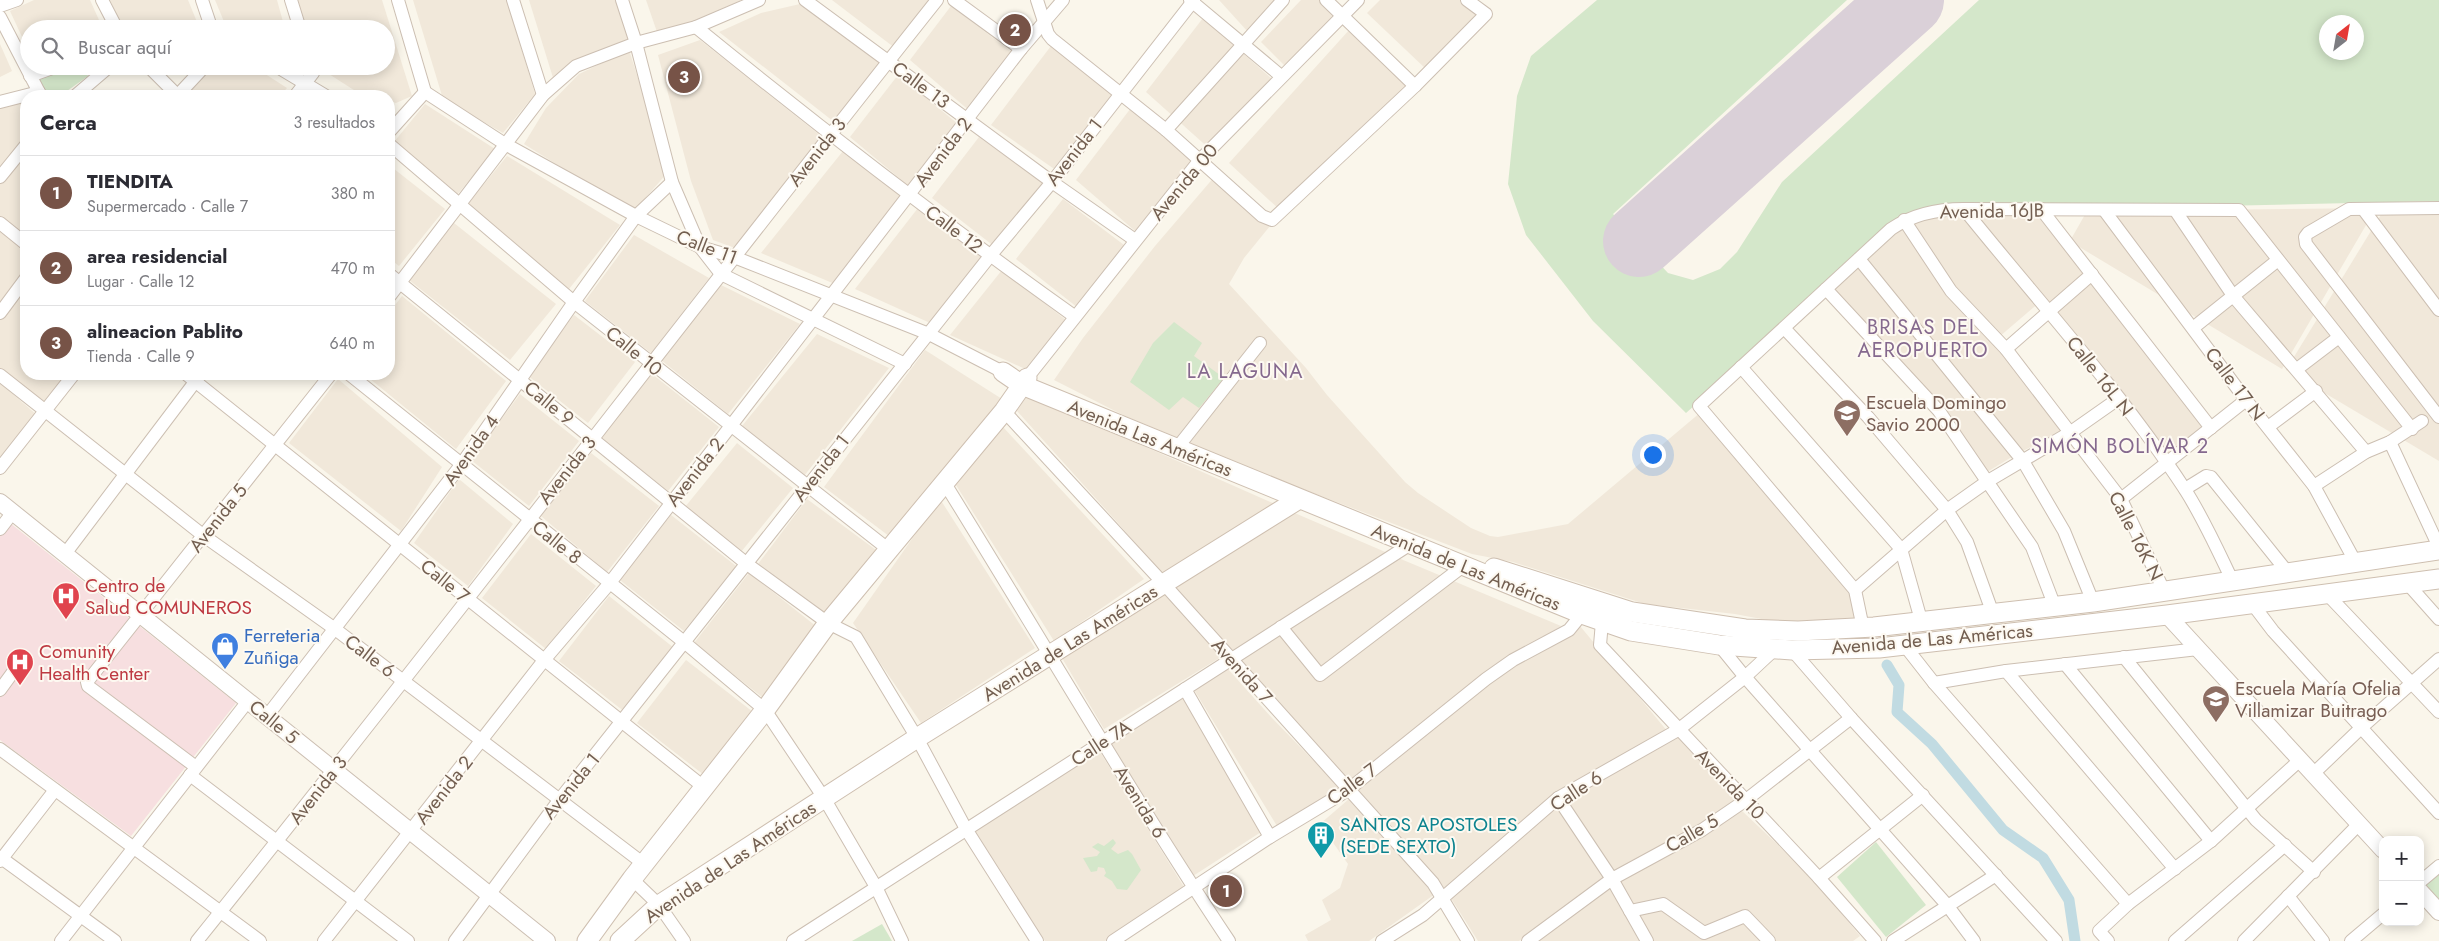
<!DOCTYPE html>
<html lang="es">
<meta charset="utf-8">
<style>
:root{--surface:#fff;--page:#f7f7f7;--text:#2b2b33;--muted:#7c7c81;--line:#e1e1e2;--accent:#775347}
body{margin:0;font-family:Jost,sans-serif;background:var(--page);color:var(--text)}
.controls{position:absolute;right:15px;bottom:15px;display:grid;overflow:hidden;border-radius:10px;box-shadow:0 2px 12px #0003}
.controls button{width:45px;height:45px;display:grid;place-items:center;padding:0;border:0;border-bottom:1px solid var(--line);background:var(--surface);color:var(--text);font:25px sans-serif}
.compass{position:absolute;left:2319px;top:15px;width:45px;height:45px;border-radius:50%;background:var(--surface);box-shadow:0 2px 12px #0003;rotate:31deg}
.you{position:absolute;left:1652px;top:454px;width:18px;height:18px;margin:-12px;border:4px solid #fff;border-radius:50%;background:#1a73e8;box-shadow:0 0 0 8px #1a73e833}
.badge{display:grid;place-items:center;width:32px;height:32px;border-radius:50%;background:var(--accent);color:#fff;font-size:16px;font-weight:700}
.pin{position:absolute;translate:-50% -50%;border:2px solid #fff;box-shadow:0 1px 5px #0006}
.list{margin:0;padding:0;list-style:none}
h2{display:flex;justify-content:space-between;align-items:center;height:65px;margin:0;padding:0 20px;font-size:21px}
h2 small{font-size:16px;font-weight:400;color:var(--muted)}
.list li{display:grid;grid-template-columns:32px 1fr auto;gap:15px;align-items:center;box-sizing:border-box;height:75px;padding:0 20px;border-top:1px solid var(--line)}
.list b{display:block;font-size:19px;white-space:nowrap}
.list p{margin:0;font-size:16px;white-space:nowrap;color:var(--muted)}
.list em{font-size:16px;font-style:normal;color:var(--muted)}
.icon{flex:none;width:28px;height:28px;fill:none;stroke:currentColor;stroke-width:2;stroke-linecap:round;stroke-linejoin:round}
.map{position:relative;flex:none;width:2439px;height:941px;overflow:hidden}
.search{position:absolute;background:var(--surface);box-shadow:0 2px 12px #0003;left:20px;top:20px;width:375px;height:55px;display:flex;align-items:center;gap:12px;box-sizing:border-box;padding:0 18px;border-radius:28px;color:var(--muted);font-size:19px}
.panel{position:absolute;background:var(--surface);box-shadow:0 2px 12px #0003;left:20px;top:90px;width:375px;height:290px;border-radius:20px}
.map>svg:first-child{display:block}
.residential{fill:#f1e8da}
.medical{fill:#f7dfe0}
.green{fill:#d4e7ca;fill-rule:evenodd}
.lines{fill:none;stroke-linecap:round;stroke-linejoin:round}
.canal{stroke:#c1dbe2;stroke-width:11}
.runway{stroke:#dad0d8;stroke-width:72}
.minor-casing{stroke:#ccbfb2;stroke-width:14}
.tertiary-casing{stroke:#ccbfb2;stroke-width:18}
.secondary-casing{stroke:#cebfb0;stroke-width:21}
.minor{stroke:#fff;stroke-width:12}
.tertiary{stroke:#fff;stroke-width:16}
.secondary{stroke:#fff;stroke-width:19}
.labels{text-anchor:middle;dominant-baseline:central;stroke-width:4;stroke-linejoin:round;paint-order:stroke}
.street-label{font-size:19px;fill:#735f51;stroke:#fdf9f1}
.education-label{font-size:19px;fill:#785e54;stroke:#fdf9f1;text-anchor:start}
.health-label{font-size:19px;fill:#be3a42;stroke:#fdf9f1;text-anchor:start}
.shop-label{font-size:19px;fill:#366cbe;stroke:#fdf9f1;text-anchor:start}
.culture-label{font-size:19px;fill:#0d838f;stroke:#fdf9f1;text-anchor:start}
.neighbourhood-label{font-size:20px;letter-spacing:1px;fill:#85698e;stroke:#fdf9f1}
</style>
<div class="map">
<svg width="2439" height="941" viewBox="0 0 2439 941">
<rect width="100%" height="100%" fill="#faf6eb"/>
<g class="residential">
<path d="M34,0H90L103,29H29V52L10,11Z"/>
<path d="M110,0H188L197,22L165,29H123Z"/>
<path d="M215,0H277L285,29H233L225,24Z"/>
<path d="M298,0H382L412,96L396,103L389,101V96H371L357,92L318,67L386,66V29H306Z"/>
<path d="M413,0H507L535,94L503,133L443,99Z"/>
<path d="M529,0H619L631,38L582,61L554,81Z"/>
<path d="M646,0H740V1L693,23L657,32Z"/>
<path d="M832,0H932L895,48Z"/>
<path d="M1219,0H1280L1248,32Z"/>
<path d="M1301,0H1322L1336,12L1287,68L1261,42Z"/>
<path d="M1380,0H1460L1481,17L1426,69L1367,13Z"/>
<path d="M800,4L883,65L838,125L719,32L761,13Z"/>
<path d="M951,6L1013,53L971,112L910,60Z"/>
<path d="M1203,18L1273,80L1212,151L1146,92Z"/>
<path d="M1350,29L1411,87L1281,211L1229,163Z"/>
<path d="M700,40L826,140L735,248L713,240L691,181L658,55Z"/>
<path d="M1054,42L1119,95L1060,173L991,125Z"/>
<path d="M0,44L12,71L0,77Z"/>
<path d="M629,50L668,172L633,212L524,144L546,108L579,74Z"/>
<path d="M211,66H253L287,88L280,96H191L187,93Z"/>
<path d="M898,75L958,124L911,188L850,137Z"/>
<path d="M26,99V135L0,168V106Z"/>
<path d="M425,104L495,149L457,195L394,142Z"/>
<path d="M1134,104L1201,165L1141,236L1076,180Z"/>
<path d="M979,137L1048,187L999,250L932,198Z"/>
<path d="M26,149V238L0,219V183Z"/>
<path d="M843,151L908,200L842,287L761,253Z"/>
<path d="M507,156L620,225L569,289L467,205Z"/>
<path d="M389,165L445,209L399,266L389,258Z"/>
<path d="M1215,176L1270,226L1244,258L1229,284L1306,368L1327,395L1405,482L1418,493L1471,528L1490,536L1498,537L1568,524L1701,412L1849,587L1859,628L1824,631L1735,614L1645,604L1513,562L1472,554L1295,486L1125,416L1054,380L1083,338L1155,246Z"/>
<path d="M1063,199L1132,251L1082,311L1016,259Z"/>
<path d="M2439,206V461L2286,370L2385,208Z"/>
<path d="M918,208L989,262L939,327L855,289Z"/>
<path d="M2376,208L2282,369L2071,242L2203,428L2168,456L1969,212L2033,210L2070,241L2087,211Z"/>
<path d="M1962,212L2040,302L1999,337L1953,290L1907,221Z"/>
<path d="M454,223L556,304L510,360L409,280Z"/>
<path d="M1904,223L1967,310L2063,430L2019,453L1861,259Z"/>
<path d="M0,228L26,250V274L0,306Z"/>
<path d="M634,235L709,278L651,353L585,301Z"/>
<path d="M1858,262L2015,455L1987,472L1829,288Z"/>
<path d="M1002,270L1071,324L1034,373L950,335Z"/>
<path d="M26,284V374H66L41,405L0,370V319Z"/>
<path d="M721,285L800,324L728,414L661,360Z"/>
<path d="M402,296L506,381L456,449L364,374H389V313Z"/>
<path d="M574,315L635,362L588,423L527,375Z"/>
<path d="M817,334L889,368L804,476L742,426Z"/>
<path d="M925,350L1002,399L889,536L824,487Z"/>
<path d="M652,374L719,427L668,491L601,438Z"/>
<path d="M338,379L442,467L401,531L289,443Z"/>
<path d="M0,383L38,416L0,461Z"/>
<path d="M520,394L579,441L529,506L471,460Z"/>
<path d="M1028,395L1284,508L1169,583L1117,522L1017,411Z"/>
<path d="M1003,427L1144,579L1054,641L956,485Z"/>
<path d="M737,443L793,488L741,552L685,507Z"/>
<path d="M591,453L659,506L607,572L541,516Z"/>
<path d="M459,479L513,524L468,586L414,543Z"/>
<path d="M807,499L876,550L827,615L758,564Z"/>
<path d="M940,499L1035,648L921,723L853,623Z"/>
<path d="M1290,511L1390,554L1232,657L1175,588Z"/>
<path d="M671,515L736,566L684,631L620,580Z"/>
<path d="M531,534L596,586L546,649L482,598Z"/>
<path d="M1396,557L1561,626L1504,663L1348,786L1236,661Z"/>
<path d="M749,573L817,627L762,697L694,643Z"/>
<path d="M1164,593L1221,657L1104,729L1062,658Z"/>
<path d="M609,596L674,648L625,712L559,661Z"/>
<path d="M1580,626L1668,732L1561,789L1444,888L1352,790L1465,698Z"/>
<path d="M686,660L753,712L704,775L637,723Z"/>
<path d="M1227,668L1273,719L1341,789L1277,826L1193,688Z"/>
<path d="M1181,694L1261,832L1193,876L1109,740Z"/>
<path d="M1678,733L1741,800L1613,876L1562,799Z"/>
<path d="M1097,747L1184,887L1105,941H1045L972,828Z"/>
<path d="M1349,799L1435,894L1369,941H1308L1305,935L1331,920L1322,900L1340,888L1348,864L1320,824Z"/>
<path d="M1556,803L1609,879L1519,941H1478L1447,892Z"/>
<path d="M1742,811L1811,876L1860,936L1853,941H1771L1745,914L1701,929L1663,901L1631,909L1615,882Z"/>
<path d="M1611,882L1644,941H1527Z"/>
<path d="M1665,908L1704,936L1745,918L1767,941H1649L1634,915Z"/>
</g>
<path class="medical" d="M10,523L236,703L131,836L0,740V536Z"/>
<g class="green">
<path d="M1597,0H1847L1613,214L1668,273L1693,280L1720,269L1737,252L1782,182L1979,0H2439V201L2219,206H2020L1903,219L1686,413L1593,321L1526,235L1508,184L1517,96L1531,56ZM2326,22H2356V52H2326Z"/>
<path d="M59,66H83L88,76L60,96H48L34,74Z"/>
<path d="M1174,322L1202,343L1194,356L1224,378L1199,408L1183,397L1169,410L1130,382L1153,343Z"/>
<path d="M1113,839L1116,843L1111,849L1118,854L1128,850L1132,854L1141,870L1127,890L1117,889L1112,881L1104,876L1106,873L1104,868L1098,867L1097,871L1091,872L1083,858L1097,856L1100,852L1092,847L1098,843L1104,846Z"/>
<path d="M1876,842L1926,905L1886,937L1837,877Z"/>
<path d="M2439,872V903L2422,885Z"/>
<path d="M882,924L892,941H852Z"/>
</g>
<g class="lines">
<path class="canal" d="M1887,665L1899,685L1897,712L1932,744L2003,830L2043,858L2069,900L2075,941"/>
<path class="runway" d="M1639,241L1908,0"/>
<g class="minor-casing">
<g id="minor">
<path d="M102,0L117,29"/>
<path d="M202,0L211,27"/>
<path d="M291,0L300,29"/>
<path d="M398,0L425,92"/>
<path d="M513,0L543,95"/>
<path d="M622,0L636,43L672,182L700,247L721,274L905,364"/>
<path d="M805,0L1052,182L1135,240"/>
<path d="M954,0L1021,49"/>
<path d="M1037,0L1048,34L1052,39L1166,130L1262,216L1272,220L1415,86L1486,14L1467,0"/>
<path d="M1190,0L1281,76"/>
<path d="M1326,0L1415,86"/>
<path d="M0,6L17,0"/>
<path d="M0,17L41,96"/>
<path d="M696,27C819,127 945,224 1074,316"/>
<path d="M148,66L178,96"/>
<path d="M276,66L326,96"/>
<path d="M30,76L58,66"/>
<path d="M425,92L505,144L636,216L700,247L734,257L929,334L1003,372"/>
<path d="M75,96L110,66"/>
<path d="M177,96L205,66"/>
<path d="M295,96L313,73L312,66"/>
<path d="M0,102L39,92"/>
<path d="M1166,130L1283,0"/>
<path d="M389,132L425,92"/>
<path d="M389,144L574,302L888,549"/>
<path d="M0,177L26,145"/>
<path d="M2439,208L2349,209L2308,233L2305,237L2306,244L2439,417"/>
<path d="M1964,209C2038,301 2119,389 2184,488C2203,517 2218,551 2233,582"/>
<path d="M2041,209L2211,428"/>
<path d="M2363,209L2439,310"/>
<path d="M2104,210L2246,400L2314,486L2356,563"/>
<path d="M2175,210L2234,297L2366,452"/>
<path d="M1904,220L1951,291L2006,349L2121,499L2165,593"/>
<path d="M0,223L26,244"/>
<path d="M1859,259L2023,461L2064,531L2093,602"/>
<path d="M389,274L747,564L828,623L856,637L917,738L966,829L1037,941"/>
<path d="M1826,289L1939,411L2032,547L2055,607"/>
<path d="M389,297L543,95L576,66L636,43L696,27L759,0"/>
<path d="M0,313L26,278"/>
<path d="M1784,328L1868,417L1947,510L1967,542L1993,614"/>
<path d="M2193,328L2278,260"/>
<path d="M2006,349L2092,274"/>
<path d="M1741,367L1901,549L1921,620"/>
<path d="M2297,369L2339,337"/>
<path d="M186,374L705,788"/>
<path d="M349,374L684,642L765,710L824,798L876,887L902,941"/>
<path d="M0,375L204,536L335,629L644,864"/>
<path d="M1027,378L1199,161L1358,0"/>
<path d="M1004,411L1164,584L1433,883L1468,941"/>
<path d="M2268,427L2316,391"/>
<path d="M2390,442L2439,547"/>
<path d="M1181,443L1260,343"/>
<path d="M0,468L74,374"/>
<path d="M944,482C1039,635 1129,791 1229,941"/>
<path d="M2314,486L2366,452L2390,442L2422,421"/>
<path d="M2185,489L2206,476L2211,477L2289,574"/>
<path d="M2121,499L2246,400"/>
<path d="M0,529L13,512"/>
<path d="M65,554L201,374"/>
<path d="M2407,583L2439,619"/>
<path d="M1855,590L1947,510L1988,481L2071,432L2118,399"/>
<path d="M2327,594L2439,712"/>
<path d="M2251,602L2273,631L2439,813"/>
<path d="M1602,622L1600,645L1819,878L1875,941"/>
<path d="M1281,627L1320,675L1462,567"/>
<path d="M1863,628L1855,590L1699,406L1891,229C1913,214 1937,209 1964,209L2239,210L2412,429"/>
<path d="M1719,645L1745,677L1947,905L1974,941"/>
<path d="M1905,646L1934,683L2128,904"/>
<path d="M1792,650L1851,718L2056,941"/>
<path d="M2124,657L2256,820L2314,872"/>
<path d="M2065,664L2211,841"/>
<path d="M2006,671L2175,869"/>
<path d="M1934,683L2006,671L2198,649"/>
<path d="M1185,689L1270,837"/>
<path d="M0,690L24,657"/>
<path d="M267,716L461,465L574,302L636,216L672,182"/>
<path d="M0,749L260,941"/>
<path d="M196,767L88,686L87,682L331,374"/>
<path d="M2313,774L2362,727L2439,659"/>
<path d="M190,775L408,941"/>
<path d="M1558,798L1612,879L1647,941"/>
<path d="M0,857L115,941"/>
<path d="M0,861L55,790"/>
<path d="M1819,878L1923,795"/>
<path d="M632,879L659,905L684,941"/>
<path d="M2420,882L2439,866"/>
<path d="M2288,896L2323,941"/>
<path d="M1630,911L1663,904L1704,933L1745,916L1769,941"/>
<path d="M61,941L248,701"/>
<path d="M197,941C447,630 689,312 937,0"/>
<path d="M324,941L545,659L609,584L1021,49L1063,0"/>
<path d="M455,941L560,799L990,256L1052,182L1194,0"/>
<path d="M793,941L1409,545"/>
<path d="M1113,941L1270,837L1348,790L1486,679L1513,660L1569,630L1582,614"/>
<path d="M1382,941L1423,915L1558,798L1678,730L1745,677L1775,649"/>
<path d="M1528,941L1612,879L1702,830L1746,800L1851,718"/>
<path d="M1893,941L1996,875"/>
<path d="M2108,941L2099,931L2128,904L2211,841L2300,760"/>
<path d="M2175,941L2285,845"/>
<path d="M2244,941L2359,824"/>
<path d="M2351,941L2383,914"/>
</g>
</g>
<g class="tertiary-casing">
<g id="tertiary">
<path d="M0,502L547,941"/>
<path d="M2167,615L2383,850"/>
<path d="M2420,891L2439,912"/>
</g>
</g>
<g class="secondary-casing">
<g id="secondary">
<path d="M1003,372L1022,385L1582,614L1631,631L1719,645L1792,650L1879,648L2167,615L2439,579"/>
<path d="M1494,568L1632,612L1745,629L1798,631L1874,627L2093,602L2439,550"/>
<path d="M587,941L632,879L765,710L828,623L1004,411L1027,378"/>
<path d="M620,941L659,905L917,738L1299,499"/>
</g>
</g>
<use href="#minor" class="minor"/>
<use href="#tertiary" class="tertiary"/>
<use href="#secondary" class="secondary"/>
</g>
<defs>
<g id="school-pin" transform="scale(1.4375)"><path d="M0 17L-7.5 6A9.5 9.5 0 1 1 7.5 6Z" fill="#8d6e63" stroke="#fdf9f1"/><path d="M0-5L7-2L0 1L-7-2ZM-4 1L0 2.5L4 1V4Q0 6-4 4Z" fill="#fff"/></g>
<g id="hospital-pin" transform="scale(1.4375)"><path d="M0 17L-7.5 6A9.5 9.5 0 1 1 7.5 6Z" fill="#e0444e" stroke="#fdf9f1"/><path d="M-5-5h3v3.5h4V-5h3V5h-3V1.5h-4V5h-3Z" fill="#fff"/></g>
<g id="shop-pin" transform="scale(1.4375)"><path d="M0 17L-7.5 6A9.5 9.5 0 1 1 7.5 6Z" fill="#3f7fe0" stroke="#fdf9f1"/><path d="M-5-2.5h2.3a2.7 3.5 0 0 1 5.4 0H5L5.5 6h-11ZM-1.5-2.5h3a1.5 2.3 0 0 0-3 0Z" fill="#fff"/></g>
<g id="building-pin" transform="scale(1.4375)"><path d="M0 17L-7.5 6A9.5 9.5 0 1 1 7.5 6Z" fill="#0f9aa8" stroke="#fdf9f1"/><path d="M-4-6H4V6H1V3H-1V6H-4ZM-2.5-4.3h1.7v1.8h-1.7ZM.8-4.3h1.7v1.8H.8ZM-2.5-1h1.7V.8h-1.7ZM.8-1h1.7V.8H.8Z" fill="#fff"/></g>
</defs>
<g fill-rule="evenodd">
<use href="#school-pin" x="1847" y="413"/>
<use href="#hospital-pin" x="66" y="596"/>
<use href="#shop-pin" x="225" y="646"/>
<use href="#hospital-pin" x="20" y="662"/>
<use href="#school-pin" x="2216" y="699"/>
<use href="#building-pin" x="1321" y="835"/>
</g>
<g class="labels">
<g class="street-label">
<text transform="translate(921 85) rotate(36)">Calle 13</text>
<text transform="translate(817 152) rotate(-52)">Avenida 3</text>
<text transform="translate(943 152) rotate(-53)">Avenida 2</text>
<text transform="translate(1074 152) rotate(-52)">Avenida 1</text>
<text transform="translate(1184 182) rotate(-50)">Avenida 00</text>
<text transform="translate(1992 211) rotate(-1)">Avenida 16JB</text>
<text transform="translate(954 229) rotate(37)">Calle 12</text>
<text transform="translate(707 247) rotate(21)">Calle 11</text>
<text transform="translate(634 351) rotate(39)">Calle 10</text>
<text transform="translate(2100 376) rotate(52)">Calle 16L N</text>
<text transform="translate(2235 384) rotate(53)">Calle 17 N</text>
<text transform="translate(549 403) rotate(39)">Calle 9</text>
<text transform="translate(1150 438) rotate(22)">Avenida Las Américas</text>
<text transform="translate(471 450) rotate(-55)">Avenida 4</text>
<text transform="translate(821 468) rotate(-52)">Avenida 1</text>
<text transform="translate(567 470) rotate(-52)">Avenida 3</text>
<text transform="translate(695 472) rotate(-52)">Avenida 2</text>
<text transform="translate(218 518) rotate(-52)">Avenida 5</text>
<text transform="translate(2136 536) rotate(63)">Calle 16K N</text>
<text transform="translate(557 542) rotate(39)">Calle 8</text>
<text transform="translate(1466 567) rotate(22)">Avenida de Las Américas</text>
<text transform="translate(445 581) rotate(39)">Calle 7</text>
<text transform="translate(1932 639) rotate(-5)">Avenida de Las Américas</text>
<text transform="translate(1070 643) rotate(-32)">Avenida de Las Américas</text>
<text transform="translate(370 656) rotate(37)">Calle 6</text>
<text transform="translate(1242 671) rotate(48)">Avenida 7</text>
<text transform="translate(274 722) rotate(39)">Calle 5</text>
<text transform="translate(1101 743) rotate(-33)">Calle 7A</text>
<text transform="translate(1352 784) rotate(-36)">Calle 7</text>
<text transform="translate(1730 784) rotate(46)">Avenida 10</text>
<text transform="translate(571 786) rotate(-51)">Avenida 1</text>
<text transform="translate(318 790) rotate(-52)">Avenida 3</text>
<text transform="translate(444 790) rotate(-52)">Avenida 2</text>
<text transform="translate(1576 791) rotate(-33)">Calle 6</text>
<text transform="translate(1140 802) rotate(58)">Avenida 6</text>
<text transform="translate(1692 833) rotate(-30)">Calle 5</text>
<text transform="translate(730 862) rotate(-34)">Avenida de Las Américas</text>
</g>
<g class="education-label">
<text x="1866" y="402">Escuela Domingo<tspan x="1866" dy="22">Savio 2000</tspan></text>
<text x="2235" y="688">Escuela María Ofelia<tspan x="2235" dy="22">Villamizar Buitrago</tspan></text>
</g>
<g class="health-label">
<text x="85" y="585">Centro de<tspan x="85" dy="22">Salud COMUNEROS</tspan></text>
<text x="39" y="651">Comunity<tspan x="39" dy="22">Health Center</tspan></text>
</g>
<g class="shop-label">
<text x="244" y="635">Ferreteria<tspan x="244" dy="22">Zuñiga</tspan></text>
</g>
<g class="culture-label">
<text x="1340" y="824">SANTOS APOSTOLES<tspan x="1340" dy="22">(SEDE SEXTO)</tspan></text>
</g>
<g class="neighbourhood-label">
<text x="1923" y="327">BRISAS DEL<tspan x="1923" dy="23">AEROPUERTO</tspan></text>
<text x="1245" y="371">LA LAGUNA</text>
<text x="2120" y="446">SIMÓN BOLÍVAR 2</text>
</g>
</g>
</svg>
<div class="controls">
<button>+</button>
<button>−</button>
</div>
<svg class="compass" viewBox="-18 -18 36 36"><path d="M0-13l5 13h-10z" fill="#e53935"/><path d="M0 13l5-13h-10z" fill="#7c7c81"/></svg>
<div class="you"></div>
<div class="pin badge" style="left:1226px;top:891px">1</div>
<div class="pin badge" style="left:1015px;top:30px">2</div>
<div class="pin badge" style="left:684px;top:77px">3</div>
<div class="search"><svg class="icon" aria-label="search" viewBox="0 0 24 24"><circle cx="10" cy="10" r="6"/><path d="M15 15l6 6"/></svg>Buscar aquí</div>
<section class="panel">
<h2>Cerca<small>3 resultados</small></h2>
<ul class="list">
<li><span class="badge">1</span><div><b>TIENDITA</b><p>Supermercado · Calle 7</p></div><em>380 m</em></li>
<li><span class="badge">2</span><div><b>area residencial</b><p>Lugar · Calle 12</p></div><em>470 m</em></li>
<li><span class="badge">3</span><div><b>alineacion Pablito</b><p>Tienda · Calle 9</p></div><em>640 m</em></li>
</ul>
</section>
</div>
